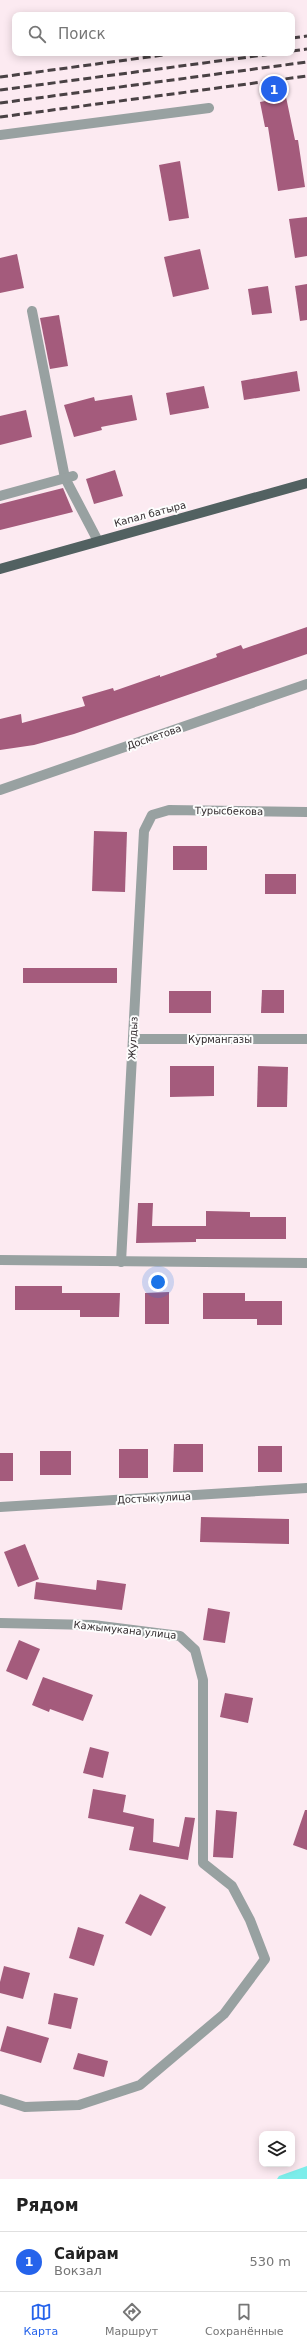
<!DOCTYPE html>
<html lang="ru">
<meta charset="utf-8">
<style>
:root{--surface:#fff;--page:#f6f6f6;--text:#222;--muted:#767676;--line:#e0e0e0;--accent:#2563eb}
body{margin:0;font-family:"DejaVu Sans",sans-serif;background:var(--page);color:var(--text)}
.controls{position:absolute;right:12px;bottom:12px;display:grid;overflow:hidden;border-radius:8px;box-shadow:0 2px 10px #0003}
.controls button{width:36px;height:36px;display:grid;place-items:center;padding:0;border:0;border-bottom:1px solid var(--line);background:var(--surface);color:var(--text);font:20px sans-serif}
.you{position:absolute;left:158px;top:1282px;width:14px;height:14px;margin:-10px;border:3px solid #fff;border-radius:50%;background:#1a73e8;box-shadow:0 0 0 6px #1a73e833}
.badge{display:grid;place-items:center;width:26px;height:26px;border-radius:50%;background:var(--accent);color:#fff;font-size:13px;font-weight:700}
.pin{position:absolute;translate:-50% -50%;border:2px solid #fff;box-shadow:0 1px 4px #0006}
.list{margin:0;padding:0;list-style:none}
h2{display:flex;justify-content:space-between;align-items:center;height:52px;margin:0;padding:0 16px;font-size:17px}
h2 small{font-size:13px;font-weight:400;color:var(--muted)}
.list li{display:grid;grid-template-columns:26px 1fr auto;gap:12px;align-items:center;box-sizing:border-box;height:60px;padding:0 16px;border-top:1px solid var(--line)}
.list b{display:block;font-size:15px;white-space:nowrap}
.list p{margin:0;font-size:13px;white-space:nowrap;color:var(--muted)}
.list em{font-size:13px;font-style:normal;color:var(--muted)}
.icon{flex:none;width:22px;height:22px;fill:none;stroke:currentColor;stroke-width:2;stroke-linecap:round;stroke-linejoin:round}
.map{position:relative;flex:none;width:307px;height:2179px;overflow:hidden}
.search{position:absolute;background:var(--surface);box-shadow:0 2px 10px #0003;left:12px;right:12px;top:12px;height:44px;display:flex;align-items:center;gap:10px;box-sizing:border-box;padding:0 14px;border-radius:8px;color:var(--muted);font-size:15px}
.sheet{height:112px;background:var(--surface)}
nav{display:flex;justify-content:space-around;align-items:center;box-sizing:border-box;height:56px;border-top:1px solid var(--line);background:var(--surface);font-size:11px;color:var(--muted)}
nav a{display:grid;justify-items:center;gap:2px}
nav .on{color:var(--accent)}
.map>svg:first-child{display:block}
.water{fill:#7cedea}
.building{fill:#a45b7c}
.lines{fill:none;stroke-linecap:round;stroke-linejoin:round}
.minor{stroke:#98a1a1;stroke-width:10}
.major{stroke:#526161;stroke-width:10}
.rail{stroke:#494144;stroke-width:3;stroke-dasharray:8 4;stroke-linecap:butt}
.labels{text-anchor:middle;dominant-baseline:central;stroke-width:4;stroke-linejoin:round;paint-order:stroke}
.street-label{font-size:10px;fill:#312a2d;stroke:#fdfdfd}
</style>
<div class="map">
<svg width="307" height="2179" viewBox="0 0 307 2179">
<rect width="100%" height="100%" fill="#fceaf1"/>
<path class="water" d="M307,2166V2179H277L279,2176Z"/>
<g class="building">
<path d="M286,97L295,140H298L305,187L278,191L268,127H265L260,102Z"/>
<path d="M180,161L189,218L169,221L159,165Z"/>
<path d="M307,217V256L295,258L289,219Z"/>
<path d="M200,249L209,289L173,297L164,257Z"/>
<path d="M17,254L24,288L0,293V258Z"/>
<path d="M307,284V320L300,321L295,286Z"/>
<path d="M268,286L272,313L252,315L248,289Z"/>
<path d="M59,315L68,366L50,369L40,318Z"/>
<path d="M297,371L300,391L244,400L241,381Z"/>
<path d="M204,386L209,408L170,415L166,393Z"/>
<path d="M132,395L137,420L101,427L102,430L74,437L64,405L94,397L95,401Z"/>
<path d="M26,410L32,437L0,445V416Z"/>
<path d="M115,470L123,496L94,504L86,479Z"/>
<path d="M63,488L73,512L0,530V504Z"/>
<path d="M307,627V654L74,734L34,745L0,750V719L21,714L22,723L85,706L82,697L113,688L114,691L160,675V677L217,657L216,654L241,645L243,649Z"/>
<path d="M94,831L127,832L125,892L92,891Z"/>
<rect x="173" y="846" width="34" height="24"/>
<rect x="265" y="874" width="31" height="20"/>
<rect x="23" y="968" width="94" height="15"/>
<path d="M262,990H284V1013H261Z"/>
<rect x="169" y="991" width="42" height="22"/>
<path d="M170,1066H214V1096L170,1097Z"/>
<path d="M258,1066L288,1067L287,1107H257Z"/>
<path d="M138,1203H153L152,1226H206V1211L250,1212V1217H286V1239H196V1242L136,1243Z"/>
<path d="M15,1286H62V1293H120L119,1317H80V1310H15Z"/>
<path d="M169,1292V1324H145V1293Z"/>
<path d="M203,1293H245V1301H282V1325H257V1319H203Z"/>
<path d="M174,1444H203V1472H173Z"/>
<rect x="258" y="1446" width="24" height="26"/>
<rect x="119" y="1449" width="29" height="29"/>
<rect x="40" y="1451" width="31" height="24"/>
<rect x="0" y="1453" width="13" height="28"/>
<path d="M201,1517L289,1519V1544L200,1542Z"/>
<path d="M25,1544L39,1579L18,1587L4,1552Z"/>
<path d="M97,1580L126,1584L122,1610L34,1599L36,1582L96,1590Z"/>
<path d="M208,1608L230,1612L225,1643L203,1640Z"/>
<path d="M19,1640L40,1649L27,1680L6,1671Z"/>
<path d="M43,1677L93,1695L83,1721L50,1709L49,1712L32,1705Z"/>
<path d="M225,1693L253,1698L248,1723L220,1717Z"/>
<path d="M90,1747L109,1752L103,1778L83,1773Z"/>
<path d="M93,1789L126,1795L123,1812L154,1819L153,1842L179,1847L185,1817L195,1818L188,1860L129,1850L134,1827L88,1818Z"/>
<path d="M216,1810L237,1812L233,1858L213,1857Z"/>
<path d="M305,1810H307V1850L293,1845Z"/>
<path d="M140,1894L166,1907L151,1936L125,1923Z"/>
<path d="M78,1927L104,1935L94,1966L69,1958Z"/>
<path d="M4,1966L30,1973L23,1999L0,1993V1982Z"/>
<path d="M54,1993L78,1998L71,2029L48,2024Z"/>
<path d="M7,2026L49,2038L41,2063L0,2051Z"/>
<path d="M78,2053L108,2061L104,2077L73,2069Z"/>
</g>
<g class="lines">
<g class="minor">
<path d="M0,135L209,108"/>
<path d="M32,311L65,478L98,541"/>
<path d="M0,496L73,476"/>
<path d="M0,790L307,684"/>
<path d="M133,1039H307"/>
<path d="M0,1260L307,1263"/>
<path d="M121,1262L144,831L152,815L169,810L307,812"/>
<path d="M0,1507L307,1488"/>
<path d="M0,1623L93,1625L180,1636L195,1650L203,1680V1863L232,1886L250,1920L265,1959L224,2014L140,2085L79,2105L25,2107L0,2099"/>
</g>
<path class="major" d="M0,569L307,483"/>
<g class="rail">
<path d="M292,38L307,36"/>
<path d="M292,51L307,49"/>
<path d="M0,77L178,53"/>
<path d="M0,90L279,53"/>
<path d="M0,103L307,62"/>
<path d="M0,117L307,76"/>
</g>
</g>
<g class="labels">
<g class="street-label">
<text transform="translate(150 514) rotate(-15)">Капал батыра</text>
<text transform="translate(154 737) rotate(-19)">Досметова</text>
<text transform="translate(229 811) rotate(1)">Турысбекова</text>
<text transform="translate(133 1038) rotate(-87)">Жулдыз</text>
<text x="220" y="1039">Курмангазы</text>
<text transform="translate(154 1498) rotate(-3)">Достык улица</text>
<text transform="translate(125 1630) rotate(6)">Кажымукана улица</text>
</g>
</g>
</svg>
<div class="controls">
<button><svg class="icon" aria-label="layers" viewBox="0 0 24 24"><path d="M12 4l9 5-9 5-9-5zM3 14l9 5 9-5"/></svg></button>
</div>
<div class="you"></div>
<div class="pin badge" style="left:274px;top:89px">1</div>
<div class="search"><svg class="icon" aria-label="search" viewBox="0 0 24 24"><circle cx="10" cy="10" r="6"/><path d="M15 15l6 6"/></svg>Поиск</div>
</div>
<section class="sheet">
<h2>Рядом<small></small></h2>
<ul class="list">
<li><span class="badge">1</span><div><b>Сайрам</b><p>Вокзал</p></div><em>530 m</em></li>
</ul>
</section>
<nav>
<a class="on"><svg class="icon" aria-label="map" viewBox="0 0 24 24"><path d="M3 6l6-2 6 2 6-2v14l-6 2-6-2-6 2zM9 4v14M15 6v14"/></svg>Карта</a>
<a><svg class="icon" aria-label="directions" viewBox="0 0 24 24"><path d="M12 3l9 9-9 9-9-9zM9 14v-3h6M13 9l2 2-2 2"/></svg>Маршрут</a>
<a><svg class="icon" aria-label="saved" viewBox="0 0 24 24"><path d="M7 4h10v16l-5-4-5 4z"/></svg>Сохранённые</a>
</nav>
